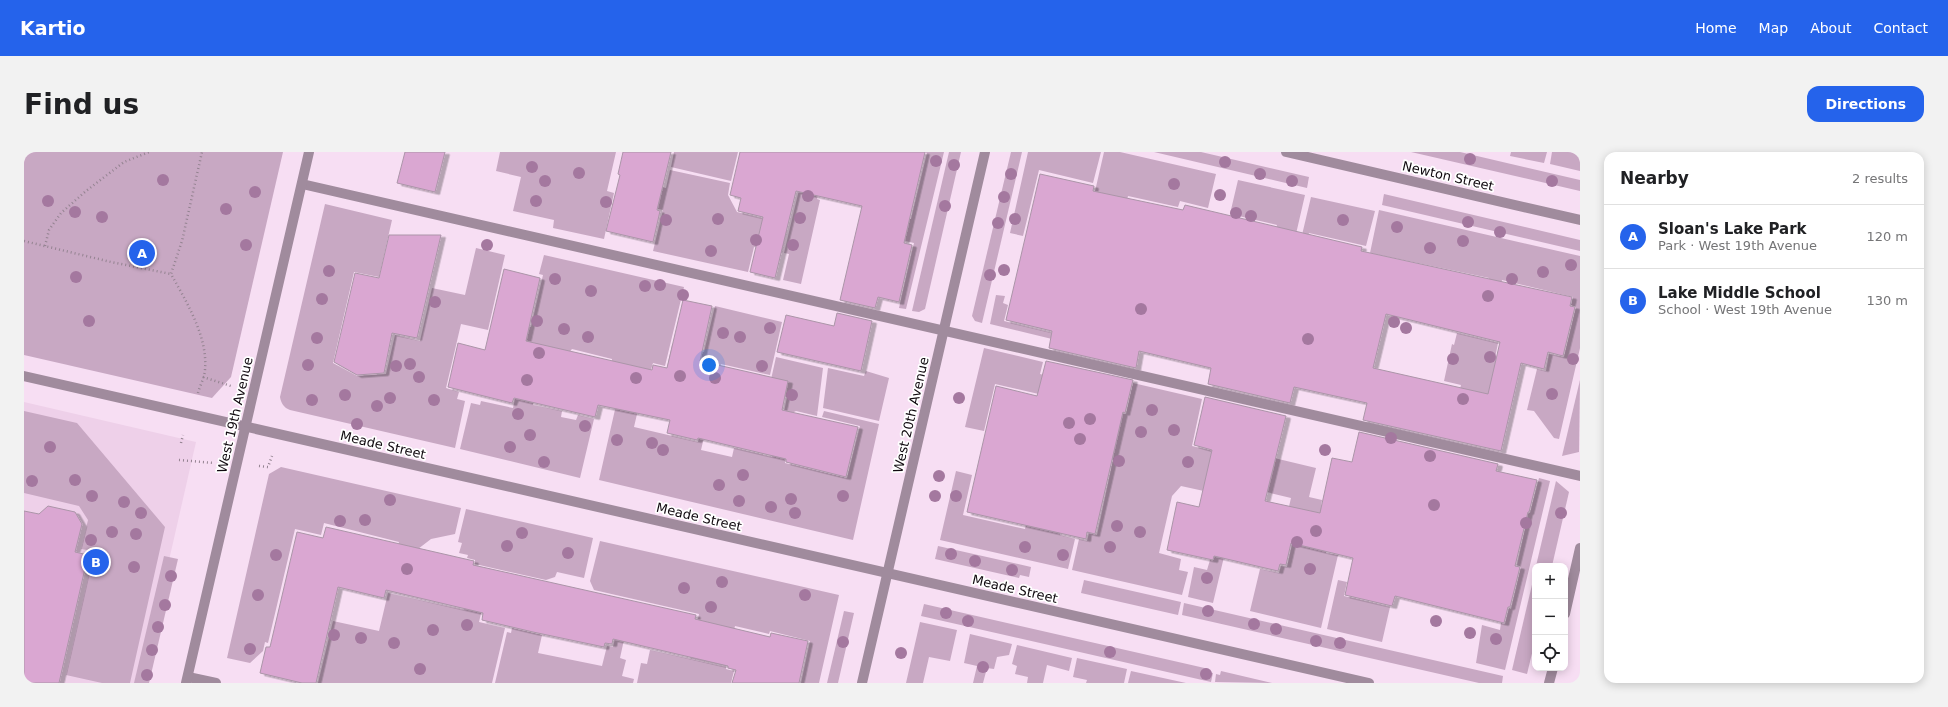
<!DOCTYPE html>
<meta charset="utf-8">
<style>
:root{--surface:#fff;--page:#f2f2f2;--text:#202124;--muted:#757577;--line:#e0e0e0;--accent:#2563eb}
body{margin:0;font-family:"DejaVu Sans",sans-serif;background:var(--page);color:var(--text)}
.controls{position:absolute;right:12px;bottom:12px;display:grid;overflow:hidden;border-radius:8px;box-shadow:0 2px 10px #0003}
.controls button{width:36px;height:36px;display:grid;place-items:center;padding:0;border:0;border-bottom:1px solid var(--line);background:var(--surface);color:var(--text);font:20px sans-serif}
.you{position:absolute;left:685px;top:213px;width:14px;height:14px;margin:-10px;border:3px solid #fff;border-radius:50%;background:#1a73e8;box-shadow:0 0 0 6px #1a73e833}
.badge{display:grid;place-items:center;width:26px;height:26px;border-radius:50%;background:var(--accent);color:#fff;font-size:13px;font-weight:700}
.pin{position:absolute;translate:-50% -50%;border:2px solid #fff;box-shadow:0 1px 4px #0006}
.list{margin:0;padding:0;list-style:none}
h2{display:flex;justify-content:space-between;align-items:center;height:52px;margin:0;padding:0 16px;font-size:17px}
h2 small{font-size:13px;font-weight:400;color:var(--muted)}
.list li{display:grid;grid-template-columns:26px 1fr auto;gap:12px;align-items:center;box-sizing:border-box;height:64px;padding:0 16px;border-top:1px solid var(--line)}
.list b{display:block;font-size:15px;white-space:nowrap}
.list p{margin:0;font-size:13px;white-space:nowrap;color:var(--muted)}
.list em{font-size:13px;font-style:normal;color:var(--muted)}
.icon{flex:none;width:22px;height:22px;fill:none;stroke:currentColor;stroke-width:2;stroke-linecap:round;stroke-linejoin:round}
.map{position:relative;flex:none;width:1556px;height:531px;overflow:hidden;border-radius:12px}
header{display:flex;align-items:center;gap:24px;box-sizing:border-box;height:56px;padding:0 20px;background:var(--accent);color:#fff}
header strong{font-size:19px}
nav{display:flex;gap:22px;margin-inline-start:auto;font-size:14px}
.intro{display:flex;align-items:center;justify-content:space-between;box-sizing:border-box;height:96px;padding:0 24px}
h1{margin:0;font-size:28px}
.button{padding:10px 18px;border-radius:12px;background:var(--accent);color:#fff;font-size:14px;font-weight:700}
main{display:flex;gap:24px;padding:0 24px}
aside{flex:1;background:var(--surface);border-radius:12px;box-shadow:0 2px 10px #0003}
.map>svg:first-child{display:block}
.built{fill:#eed0e9}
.green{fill:#c8a8c3}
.building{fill:#daa7d2;stroke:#ab95a8;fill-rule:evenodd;filter:url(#shadow)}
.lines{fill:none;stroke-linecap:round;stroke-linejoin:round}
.path{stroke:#948391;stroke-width:2.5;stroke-dasharray:1 3;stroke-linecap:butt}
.minor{stroke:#a08b9d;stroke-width:10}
.tree{fill:#a4789f}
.labels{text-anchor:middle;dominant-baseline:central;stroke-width:3.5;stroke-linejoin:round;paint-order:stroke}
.street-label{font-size:13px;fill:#10090f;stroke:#fff}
</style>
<header>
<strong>Kartio</strong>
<nav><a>Home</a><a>Map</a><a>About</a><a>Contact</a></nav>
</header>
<div class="intro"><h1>Find us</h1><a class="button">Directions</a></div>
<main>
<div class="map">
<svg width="1556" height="531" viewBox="0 0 1556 531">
<defs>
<filter id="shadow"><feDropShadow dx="4.5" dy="2.5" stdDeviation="0" flood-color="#0004"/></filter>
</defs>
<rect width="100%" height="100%" fill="#f7def3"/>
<path class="built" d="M0,250L172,290L117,531H0Z"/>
<g class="green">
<path d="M0,0H259L207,225L188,246L0,203Z"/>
<path d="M476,0H592L583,39L590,41L580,87L529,76L530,68L489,59L497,25L472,19Z"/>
<path d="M650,0H714L707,29L647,15Z"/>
<path d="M784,0H804L793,47L796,48L777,132L759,128L765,102L760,101Z"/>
<path d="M900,0H920L882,157L875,156L890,91L868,86L873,64L887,67L903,1Z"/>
<path d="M925,0H937L901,157L895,160L888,159Z"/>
<path d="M987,0H998L958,171L951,169L948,164Z"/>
<path d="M1004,0H1077L1069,31L1015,18L999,84L986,81Z"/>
<path d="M1080,0H1096L1192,22L1184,56L1156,49L1154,55L1104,44L1093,90L1061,83Z"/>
<path d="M1130,0H1177L1285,25L1283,36Z"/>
<path d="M1387,0H1436L1556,28V39Z"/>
<path d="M1487,0H1523L1520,11L1486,4Z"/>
<path d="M1528,0H1556V19L1526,12Z"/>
<path d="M646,18L706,31L704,43L713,60L741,67L740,74L763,79L758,101L730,95L724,120L629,99L639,58L591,47L596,25L642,36Z"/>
<path d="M1214,28L1281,43L1272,82L1252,78L1253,73L1206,62Z"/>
<path d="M1360,42L1556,88V99L1358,53Z"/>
<path d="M1287,45L1351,59L1342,94L1285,81L1284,85L1278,83Z"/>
<path d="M301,52L368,68L355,125L330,120L309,211L333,224L362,222L371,183L396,189L408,136L441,143L452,96L481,103L464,178L437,172L422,236L435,240L433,247L441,249L431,296L266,258C260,256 257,251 256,245Z"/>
<path d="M1355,58L1556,104V196L1535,287L1530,286L1510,259L1503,258L1513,217L1522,219L1525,202L1540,205L1552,155L1547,153L1549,145L1478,128L1477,135L1458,156L1465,126L1346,101Z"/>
<path d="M520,103L660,135L641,214L629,211L626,221L588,211V207L548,197L523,227L479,170L507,175L519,123L515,122Z"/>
<path d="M972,143L981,144L979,151L984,153L980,169L1029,181L1028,187L966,172Z"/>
<path d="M691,154L758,170L746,223L697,212L692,236L652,217L643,215L648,193L680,200Z"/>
<path d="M1433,181L1474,191L1471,206L1483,208L1474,247L1427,277L1437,233L1420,229L1428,192L1430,193Z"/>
<path d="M960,196L1019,210L1016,222L1024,224L1019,243L971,232L960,279L941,275Z"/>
<path d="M752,205L799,216L793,264L772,259L759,265L763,245L744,241Z"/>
<path d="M804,216L840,224L842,219L865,226L855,269L799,256Z"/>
<path d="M600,218L622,223L610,275L674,290L686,237L691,239L677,298L708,305L710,296L748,305L749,302L762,305L761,311L823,326L836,274L798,265L800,259L855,272L829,388L575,328Z"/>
<path d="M1039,218L1043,352L1036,383L1051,387L1044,417L916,388L932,319L948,323L939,363L1001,377Z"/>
<path d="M496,223L514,228L509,253L538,259L537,265L552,268L554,263L570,267L556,326L436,297L447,251L456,253L457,249L489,256Z"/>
<path d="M1556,228L1555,300L1538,304Z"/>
<path d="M1109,231L1178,247L1168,294L1189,299V341L1157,334L1148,344L1135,401L1157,407L1155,418L1164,420L1158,443L1048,418L1055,387L1063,389L1065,381L1073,383L1089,308L1070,303L1080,257L1102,262Z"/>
<path d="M0,259L53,271L141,375L106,531H78L42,523L70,399L57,397L64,368L55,354L0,341Z"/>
<path d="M1234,302L1292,316L1285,345L1298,348L1297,355L1312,359L1302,401L1314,403L1297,476L1226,459L1236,417L1255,421L1257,414L1263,415L1274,366L1263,363L1267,346L1226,336Z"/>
<path d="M257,315L437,356L431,382L407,387L394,397L383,443L363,438L375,390L300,371L297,383L271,377L244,491L241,490L239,499L226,511L203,506L245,322Z"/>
<path d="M1515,326L1526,329L1481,518L1452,511L1458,473L1476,478L1477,471L1481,472L1485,456L1487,457L1497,415L1493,413L1501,377L1495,375L1498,360L1506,361Z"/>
<path d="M1532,329L1545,340L1528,414H1512Z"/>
<path d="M442,357L569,386L560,426L533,420L531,425L522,428L451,412V408L443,406L444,403L435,401L438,391L434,390Z"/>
<path d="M1199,365L1209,367L1189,451L1164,445L1170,415L1183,418L1186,408H1189Z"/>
<path d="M576,389L815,443L795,531H777L786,489L746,479L745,482L711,474L702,514L666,506L675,462L570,438L566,429Z"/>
<path d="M914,394L1007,415L1005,425L996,423L995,426L911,407Z"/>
<path d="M140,404L154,407L125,531H110Z"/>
<path d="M450,415L467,419L455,470L481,476L468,531H294L309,469L355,479L364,441L440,458Z"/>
<path d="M1511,420V489L1503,522L1488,518Z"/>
<path d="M1060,428L1157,450L1154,463L1057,441Z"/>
<path d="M1314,428L1323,430L1320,444L1366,455L1358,490L1303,477Z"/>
<path d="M600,449L608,451L596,506L602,508L598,524L610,527L609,531H471L483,480L487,481L488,476L518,483L514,501L578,514L583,494L589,495Z"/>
<path d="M1160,451L1479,524L1478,531H1455L1158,463Z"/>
<path d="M900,452L1185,517L1184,520L1189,521L1187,530L897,464Z"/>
<path d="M820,459L830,461L814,531H803Z"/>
<path d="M896,470L933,478L926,509L905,505L899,531H882Z"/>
<path d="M946,482L988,492L985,503L973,505L970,517L963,516L959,531H949L953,514L940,511Z"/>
<path d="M993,493L1048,506L1045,519L1023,513L1019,531H1003L1004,525L991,522L993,514L988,512Z"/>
<path d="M626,498L702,515V517L710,519L707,531H613L617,511L623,512Z"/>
<path d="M1053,506L1103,517L1100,531H1062L1063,528L1049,525Z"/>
<path d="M1107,519L1162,531H1104Z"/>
<path d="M1197,519L1248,531L1191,530L1192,522L1196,523Z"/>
</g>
<g class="building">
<path d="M381,0H421L411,40L373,31Z"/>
<path d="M599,0H647L633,58L636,59L629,90L582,79L596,23L594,22Z"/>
<path d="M716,0H901L880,91L888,93L875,150L854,145L851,156L816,148L838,54L772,39L751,126L726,120L739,65L714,59L717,46L706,43Z"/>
<path d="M1016,22L1070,34L1069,39L1159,58L1161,53L1338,95L1337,99L1548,145L1546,154L1551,155L1539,204L1524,200L1520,217L1497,211L1477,299L1339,268L1343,251L1311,244L1270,235L1266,251L1184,232L1187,216L1115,199L1112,216L1025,196L1028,179L982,168ZM1362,162L1476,190L1464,242L1349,216Z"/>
<path d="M365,83H417L393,186L368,181L360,221L333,223L310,210L331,121L355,126Z"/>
<path d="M480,117L516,126L502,189L628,218L629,213L643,216L659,148L688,154L676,209L764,229L758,258L834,275L822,325L762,310V307L674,286L673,288L643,281L646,268L574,253L571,265L490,246L488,251L424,235L434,191L461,198Z"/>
<path d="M813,161L848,169L837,219L753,200L762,163L810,174Z"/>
<path d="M1022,209L1109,228L1101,261L1099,260L1071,382L1063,380L1062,387L943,360L972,234L1013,244Z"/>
<path d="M1181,245L1262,264L1241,349L1296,361L1308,306L1328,310L1335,280L1474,312L1472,319L1513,328L1505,360H1504L1491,414L1496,415L1486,455H1484L1480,471L1371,444L1368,454L1321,443L1329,406L1267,391L1262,413L1256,412L1254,419L1190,404L1189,408L1143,398L1153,350L1175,355L1188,298L1170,293Z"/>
<path d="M24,354L51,360L58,372L51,400L64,403L35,531H0V359L15,362Z"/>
<path d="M302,375L450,409L449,413L672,463L671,467L746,485L747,481L784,489L775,531H708L712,518L704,516V514L589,487L588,492L581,491L580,495L509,480L458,468L459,461L362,438L360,446L314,435L292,531H278L236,521L242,495H246L273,380L299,386Z"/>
</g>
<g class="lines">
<g class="path">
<path d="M0,89L87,110L147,122"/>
<path d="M21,94L25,78L37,61L62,39L100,10L125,0"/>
<path d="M179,225L207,234"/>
<path d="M174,241C176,233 181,225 181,217C184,185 162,149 147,122L158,89L178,0"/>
<path d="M157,291L159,283"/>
<path d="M155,308L190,311"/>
<path d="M235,314L244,315L248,304"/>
</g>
<g class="minor">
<path d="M1262,0L1556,68"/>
<path d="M278,32L1556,324"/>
<path d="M0,224L1345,531"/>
<path d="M1541,462L1556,396"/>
<path d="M164,525L192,531"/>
<path d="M162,531L285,0"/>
<path d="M838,531L961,0"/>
<path d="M1525,531L1529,516"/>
</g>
</g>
<g class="tree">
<circle cx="1446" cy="7" r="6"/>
<circle cx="912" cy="9" r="6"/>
<circle cx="1201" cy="10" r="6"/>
<circle cx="930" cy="13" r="6"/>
<circle cx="508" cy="15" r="6"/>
<circle cx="555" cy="21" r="6"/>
<circle cx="987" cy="22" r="6"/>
<circle cx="1236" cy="22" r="6"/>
<circle cx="139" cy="28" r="6"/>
<circle cx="521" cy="29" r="6"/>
<circle cx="1268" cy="29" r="6"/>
<circle cx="1528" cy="29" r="6"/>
<circle cx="1150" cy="32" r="6"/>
<circle cx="231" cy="40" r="6"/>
<circle cx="1196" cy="43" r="6"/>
<circle cx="784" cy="44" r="6"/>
<circle cx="980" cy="45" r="6"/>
<circle cx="24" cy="49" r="6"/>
<circle cx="512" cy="49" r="6"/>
<circle cx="582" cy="50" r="6"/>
<circle cx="921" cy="54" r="6"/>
<circle cx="202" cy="57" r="6"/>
<circle cx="51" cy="60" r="6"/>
<circle cx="1212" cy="61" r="6"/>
<circle cx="1227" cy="64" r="6"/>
<circle cx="78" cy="65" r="6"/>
<circle cx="776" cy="66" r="6"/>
<circle cx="694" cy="67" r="6"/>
<circle cx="991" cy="67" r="6"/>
<circle cx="642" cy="68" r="6"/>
<circle cx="1319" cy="68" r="6"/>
<circle cx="1444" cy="70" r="6"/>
<circle cx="974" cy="71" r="6"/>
<circle cx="1373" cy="75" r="6"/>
<circle cx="1476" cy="80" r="6"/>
<circle cx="732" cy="88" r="6"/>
<circle cx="1439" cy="89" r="6"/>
<circle cx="222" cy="93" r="6"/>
<circle cx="463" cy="93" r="6"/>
<circle cx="769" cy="93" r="6"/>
<circle cx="1406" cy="96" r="6"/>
<circle cx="687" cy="99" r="6"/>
<circle cx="1547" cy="113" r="6"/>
<circle cx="980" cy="118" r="6"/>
<circle cx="305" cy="119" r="6"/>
<circle cx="1519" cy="120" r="6"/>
<circle cx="966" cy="123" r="6"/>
<circle cx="52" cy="125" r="6"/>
<circle cx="531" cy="127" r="6"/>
<circle cx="1488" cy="127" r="6"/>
<circle cx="636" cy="133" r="6"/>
<circle cx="621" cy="134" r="6"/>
<circle cx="567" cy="139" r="6"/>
<circle cx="659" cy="143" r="6"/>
<circle cx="1464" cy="144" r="6"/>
<circle cx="298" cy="147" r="6"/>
<circle cx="411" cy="150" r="6"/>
<circle cx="1117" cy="157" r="6"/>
<circle cx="65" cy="169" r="6"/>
<circle cx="513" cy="169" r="6"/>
<circle cx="1370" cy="170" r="6"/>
<circle cx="746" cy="176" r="6"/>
<circle cx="1382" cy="176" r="6"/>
<circle cx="540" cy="177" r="6"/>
<circle cx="699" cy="181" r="6"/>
<circle cx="564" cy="185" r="6"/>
<circle cx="716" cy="185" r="6"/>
<circle cx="293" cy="186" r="6"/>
<circle cx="1284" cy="187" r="6"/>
<circle cx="515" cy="201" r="6"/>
<circle cx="1466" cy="205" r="6"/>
<circle cx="1429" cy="207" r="6"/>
<circle cx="1549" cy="207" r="6"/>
<circle cx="386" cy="212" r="6"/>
<circle cx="284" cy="213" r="6"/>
<circle cx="372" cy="214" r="6"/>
<circle cx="738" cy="214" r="6"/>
<circle cx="656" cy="224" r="6"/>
<circle cx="395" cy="225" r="6"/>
<circle cx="612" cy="226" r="6"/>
<circle cx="691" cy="226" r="6"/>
<circle cx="503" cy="228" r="6"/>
<circle cx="1528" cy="242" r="6"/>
<circle cx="321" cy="243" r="6"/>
<circle cx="768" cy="243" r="6"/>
<circle cx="366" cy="246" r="6"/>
<circle cx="935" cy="246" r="6"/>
<circle cx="1439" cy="247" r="6"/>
<circle cx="288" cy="248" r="6"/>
<circle cx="410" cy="248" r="6"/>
<circle cx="353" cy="254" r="6"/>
<circle cx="1128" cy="258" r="6"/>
<circle cx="494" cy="262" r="6"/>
<circle cx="1066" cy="267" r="6"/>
<circle cx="1045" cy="271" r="6"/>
<circle cx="333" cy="272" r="6"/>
<circle cx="561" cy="274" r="6"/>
<circle cx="1150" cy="278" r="6"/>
<circle cx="1117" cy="280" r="6"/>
<circle cx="506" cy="283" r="6"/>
<circle cx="1367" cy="286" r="6"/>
<circle cx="1056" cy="287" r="6"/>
<circle cx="593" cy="288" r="6"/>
<circle cx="628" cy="291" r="6"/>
<circle cx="26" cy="295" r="6"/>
<circle cx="486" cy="295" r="6"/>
<circle cx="639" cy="298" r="6"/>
<circle cx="1301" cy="298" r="6"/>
<circle cx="1406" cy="304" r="6"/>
<circle cx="1095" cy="309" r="6"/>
<circle cx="520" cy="310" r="6"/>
<circle cx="1164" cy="310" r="6"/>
<circle cx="719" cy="323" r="6"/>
<circle cx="915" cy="324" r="6"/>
<circle cx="51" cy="328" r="6"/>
<circle cx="8" cy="329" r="6"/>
<circle cx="695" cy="333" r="6"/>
<circle cx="68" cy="344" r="6"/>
<circle cx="819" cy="344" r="6"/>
<circle cx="911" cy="344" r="6"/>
<circle cx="932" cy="344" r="6"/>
<circle cx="767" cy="347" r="6"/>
<circle cx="366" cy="348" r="6"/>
<circle cx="715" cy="349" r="6"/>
<circle cx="100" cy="350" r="6"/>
<circle cx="1410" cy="353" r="6"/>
<circle cx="747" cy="355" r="6"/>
<circle cx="117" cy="361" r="6"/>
<circle cx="771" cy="361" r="6"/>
<circle cx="1537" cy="361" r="6"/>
<circle cx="341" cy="368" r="6"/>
<circle cx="316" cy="369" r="6"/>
<circle cx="1502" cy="371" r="6"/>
<circle cx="1093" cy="374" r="6"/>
<circle cx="1292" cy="379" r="6"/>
<circle cx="88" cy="380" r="6"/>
<circle cx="1116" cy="380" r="6"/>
<circle cx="498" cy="381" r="6"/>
<circle cx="112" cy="382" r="6"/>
<circle cx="67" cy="388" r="6"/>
<circle cx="1273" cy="390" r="6"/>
<circle cx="483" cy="394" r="6"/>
<circle cx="1001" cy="395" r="6"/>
<circle cx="1086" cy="395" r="6"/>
<circle cx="544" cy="401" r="6"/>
<circle cx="927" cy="402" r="6"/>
<circle cx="252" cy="403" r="6"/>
<circle cx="1039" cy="403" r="6"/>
<circle cx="951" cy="409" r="6"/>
<circle cx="77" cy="413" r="6"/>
<circle cx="110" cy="415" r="6"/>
<circle cx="383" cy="417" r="6"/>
<circle cx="1286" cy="417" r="6"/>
<circle cx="988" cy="418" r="6"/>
<circle cx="147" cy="424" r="6"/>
<circle cx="1183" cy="426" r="6"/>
<circle cx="698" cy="430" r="6"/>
<circle cx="660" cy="436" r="6"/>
<circle cx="234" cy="443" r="6"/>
<circle cx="781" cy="443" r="6"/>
<circle cx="141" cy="453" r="6"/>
<circle cx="687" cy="455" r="6"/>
<circle cx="1184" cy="459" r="6"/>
<circle cx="922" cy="461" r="6"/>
<circle cx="944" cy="469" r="6"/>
<circle cx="1412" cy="469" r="6"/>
<circle cx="1230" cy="472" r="6"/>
<circle cx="443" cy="473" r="6"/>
<circle cx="134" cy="475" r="6"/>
<circle cx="1252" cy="477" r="6"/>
<circle cx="409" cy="478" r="6"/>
<circle cx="1446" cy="481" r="6"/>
<circle cx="310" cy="483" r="6"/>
<circle cx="337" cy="486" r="6"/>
<circle cx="1472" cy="487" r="6"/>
<circle cx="1292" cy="489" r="6"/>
<circle cx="819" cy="490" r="6"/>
<circle cx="370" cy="491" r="6"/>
<circle cx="1316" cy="491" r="6"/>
<circle cx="226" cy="497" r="6"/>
<circle cx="128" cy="498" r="6"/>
<circle cx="1086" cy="500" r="6"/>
<circle cx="877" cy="501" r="6"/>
<circle cx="959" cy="515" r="6"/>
<circle cx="396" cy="517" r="6"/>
<circle cx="1182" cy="522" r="6"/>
<circle cx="123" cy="523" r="6"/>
</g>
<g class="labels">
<g class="street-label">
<text transform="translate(1424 24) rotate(13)">Newton Street</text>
<text transform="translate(211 263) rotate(-77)">West 19th Avenue</text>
<text transform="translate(887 263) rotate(-77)">West 20th Avenue</text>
<text transform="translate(359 293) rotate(13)">Meade Street</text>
<text transform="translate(675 365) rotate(13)">Meade Street</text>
<text transform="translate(991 437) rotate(13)">Meade Street</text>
</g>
</g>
</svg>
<div class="controls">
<button>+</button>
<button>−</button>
<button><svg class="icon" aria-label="locate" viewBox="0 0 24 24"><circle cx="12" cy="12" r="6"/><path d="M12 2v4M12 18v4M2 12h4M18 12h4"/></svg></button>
</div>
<div class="you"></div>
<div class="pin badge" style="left:118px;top:101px">A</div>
<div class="pin badge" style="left:72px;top:410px">B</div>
</div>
<aside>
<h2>Nearby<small>2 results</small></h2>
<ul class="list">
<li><span class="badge">A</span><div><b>Sloan's Lake Park</b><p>Park · West 19th Avenue</p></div><em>120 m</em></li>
<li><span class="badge">B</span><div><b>Lake Middle School</b><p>School · West 19th Avenue</p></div><em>130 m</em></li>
</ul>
</aside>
</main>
